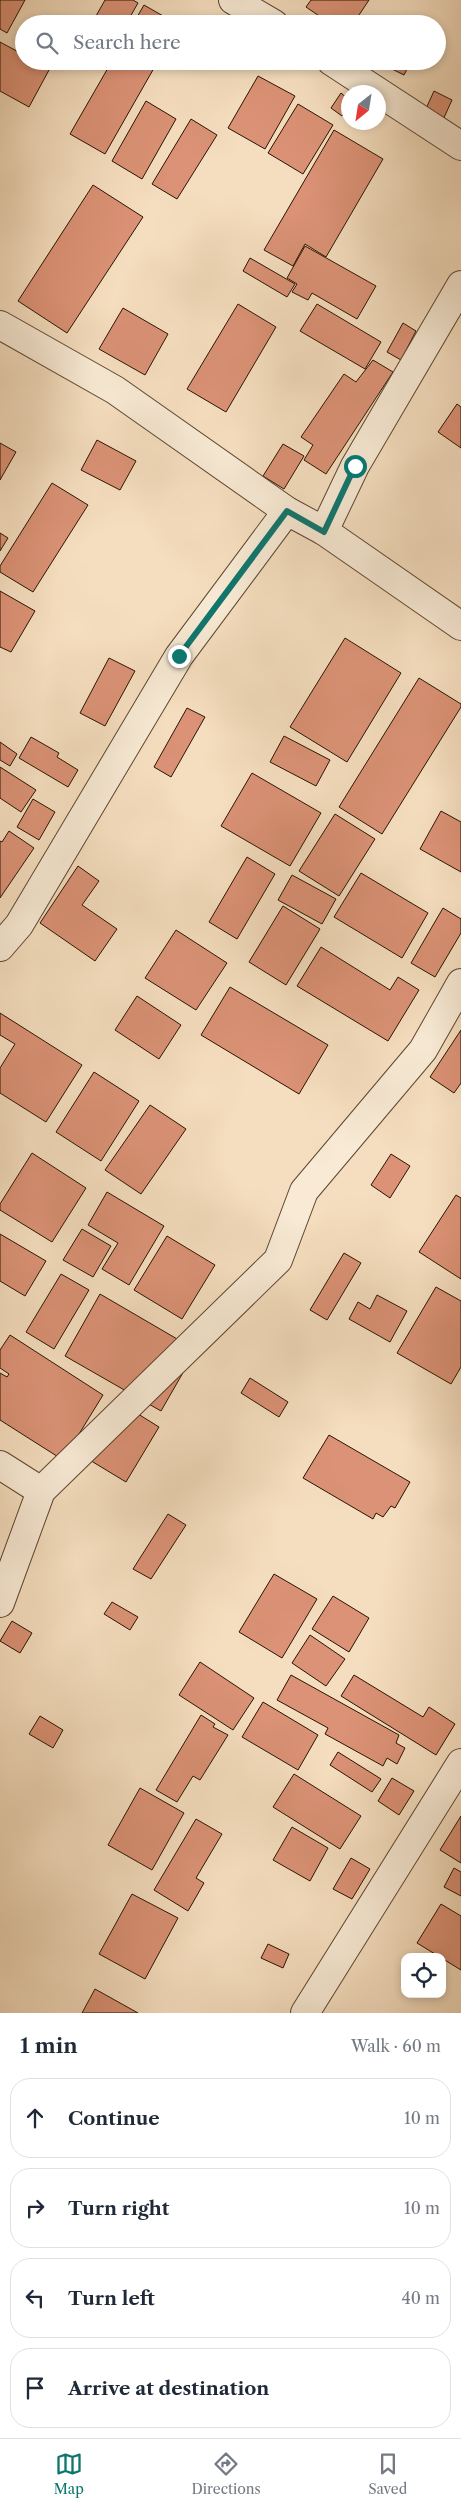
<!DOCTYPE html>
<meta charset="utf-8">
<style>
:root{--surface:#fff;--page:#f2f2f3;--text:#1f2937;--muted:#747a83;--line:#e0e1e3;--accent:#0f766e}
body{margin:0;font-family:"Libre Caslon Text",serif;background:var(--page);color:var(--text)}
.controls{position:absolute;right:15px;bottom:15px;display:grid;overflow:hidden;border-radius:10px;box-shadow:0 2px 8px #0003}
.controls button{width:45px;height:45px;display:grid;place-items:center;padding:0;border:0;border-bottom:1px solid var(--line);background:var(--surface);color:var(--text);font:25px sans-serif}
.compass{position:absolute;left:341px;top:85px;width:45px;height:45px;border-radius:50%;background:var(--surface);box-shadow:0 2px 8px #0003;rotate:210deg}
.stop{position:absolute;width:15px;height:15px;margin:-11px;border:4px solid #0f766e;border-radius:50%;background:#fff}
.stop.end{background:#0f766e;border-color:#fff;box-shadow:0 1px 5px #0008}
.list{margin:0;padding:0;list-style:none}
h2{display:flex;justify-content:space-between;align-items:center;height:65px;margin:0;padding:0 20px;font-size:21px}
h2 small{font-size:16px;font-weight:400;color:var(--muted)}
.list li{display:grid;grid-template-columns:32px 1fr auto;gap:15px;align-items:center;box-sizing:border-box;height:80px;margin:0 10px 10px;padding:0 10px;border:1px solid var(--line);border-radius:20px}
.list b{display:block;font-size:19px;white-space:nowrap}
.list em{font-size:16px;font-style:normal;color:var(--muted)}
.icon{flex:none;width:28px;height:28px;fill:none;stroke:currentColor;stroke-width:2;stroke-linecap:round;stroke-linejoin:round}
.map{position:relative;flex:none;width:461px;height:2013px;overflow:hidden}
.search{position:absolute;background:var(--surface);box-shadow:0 2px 8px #0003;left:15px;right:15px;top:15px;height:55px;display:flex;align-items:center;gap:12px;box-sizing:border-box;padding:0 18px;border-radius:28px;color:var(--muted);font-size:19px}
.sheet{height:425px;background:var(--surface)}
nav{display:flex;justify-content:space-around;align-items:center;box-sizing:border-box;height:70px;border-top:1px solid var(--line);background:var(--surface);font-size:14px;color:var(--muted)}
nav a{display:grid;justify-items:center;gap:2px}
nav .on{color:var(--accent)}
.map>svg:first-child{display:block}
.building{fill:#db9276;stroke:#2a1400}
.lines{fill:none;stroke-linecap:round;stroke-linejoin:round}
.minor-casing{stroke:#5d4630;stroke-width:30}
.minor{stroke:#f8ead5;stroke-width:28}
.route{stroke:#0f766e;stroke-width:6}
</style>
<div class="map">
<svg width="461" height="2013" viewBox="0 0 461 2013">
<rect width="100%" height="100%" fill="#f5debf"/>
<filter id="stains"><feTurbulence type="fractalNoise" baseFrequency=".004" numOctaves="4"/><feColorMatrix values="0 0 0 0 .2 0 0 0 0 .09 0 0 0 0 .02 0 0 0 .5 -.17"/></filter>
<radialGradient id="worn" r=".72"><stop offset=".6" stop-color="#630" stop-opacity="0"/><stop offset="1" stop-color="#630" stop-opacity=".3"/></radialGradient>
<g class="building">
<path d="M0,0H25L7,33L0,29Z"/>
<path d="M105,0H133L138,3L126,24H110L96,16Z"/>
<path d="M311,0H369L353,24H331L306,7Z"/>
<path d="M144,5L177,24H133Z"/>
<path d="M0,42L24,55V61H35L49,70L29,107L0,91Z"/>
<path d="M112,61H158L105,154L70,134Z"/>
<path d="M376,61H411L404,75Z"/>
<path d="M258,76L295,96L265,149L228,128Z"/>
<path d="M434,91L452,100L442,122L424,113Z"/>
<path d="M341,93L348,99V106L342,116L331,108Z"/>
<path d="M146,101L176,119L142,179L112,161Z"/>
<path d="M298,104L333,125L303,174L268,153Z"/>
<path d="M191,119L217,135L177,199L152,184Z"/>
<path d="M334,130L383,159L326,257L305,244L293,266L264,250Z"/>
<path d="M93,185L143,217L67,333L18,301Z"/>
<path d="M305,246L376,286L357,319L312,293L308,300L292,292L297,284L287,278Z"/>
<path d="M250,258L295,284L287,297L243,271Z"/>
<path d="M238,304L276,327L226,412L187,389Z"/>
<path d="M317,304L381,342L365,369L300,331Z"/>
<path d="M123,308L168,334L145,375L99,349Z"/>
<path d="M403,323L416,331L401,360L387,352Z"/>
<path d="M373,360L393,372L326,474L304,460L313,445L301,437L344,374L356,382Z"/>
<path d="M457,404L461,407V448L438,432Z"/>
<path d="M97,440L136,461L120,490L81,470Z"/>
<path d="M0,443L16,452L0,480Z"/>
<path d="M283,444L304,456L284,489L263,476Z"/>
<path d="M52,483L88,505L33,592L0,572V566Z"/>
<path d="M0,533L8,538L0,551Z"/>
<path d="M0,591L35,611L11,652L0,647Z"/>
<path d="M345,638L401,673L347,762L290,727Z"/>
<path d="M109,658L135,671L105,726L80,713Z"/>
<path d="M419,678L461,704V707L382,834L339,807Z"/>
<path d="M187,708L205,717L171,777L154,767Z"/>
<path d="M284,736L330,760L316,786L270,762Z"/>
<path d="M31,737L59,753L57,757L78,770L68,787L19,758Z"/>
<path d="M0,742L17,754L10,766L0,760Z"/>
<path d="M0,767L36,790L21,812L0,798Z"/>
<path d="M252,773L321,813L290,866L221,826Z"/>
<path d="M33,799L55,812L39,840L17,827Z"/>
<path d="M441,811L461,822V872L420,849Z"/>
<path d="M335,814L375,839L339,896L299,871Z"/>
<path d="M9,831L34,848L0,898V841L2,842Z"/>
<path d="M247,857L275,874L237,939L209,922Z"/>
<path d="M78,866L99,881L82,905L117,929L95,961L40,923Z"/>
<path d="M361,873L428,913L402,958L334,917Z"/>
<path d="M292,875L336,899L322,924L278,900Z"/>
<path d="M283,906L320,929L286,985L249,962Z"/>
<path d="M443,908L461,919V933L435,977L411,963Z"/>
<path d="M176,930L227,963L196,1010L145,978Z"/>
<path d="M321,947L390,990L398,977L419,990L388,1041L297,986Z"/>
<path d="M230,987L328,1045L299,1094L201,1035Z"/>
<path d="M137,996L181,1025L159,1059L115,1030Z"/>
<path d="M0,1013L82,1065L46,1122L0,1093V1068L15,1044L0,1035Z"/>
<path d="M461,1030V1083L454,1093L430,1077Z"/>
<path d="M94,1072L139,1101L101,1161L56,1132Z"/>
<path d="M150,1105L186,1129L141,1194L105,1170Z"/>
<path d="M32,1153L86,1188L52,1242L0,1210V1204Z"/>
<path d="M391,1154L410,1166L390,1198L371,1185Z"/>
<path d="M107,1192L164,1226L129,1285L102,1269L118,1243L88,1225Z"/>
<path d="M456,1195L461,1198V1279L419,1252Z"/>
<path d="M82,1229L111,1246L93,1277L63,1260Z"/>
<path d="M0,1234L46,1261L25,1296L0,1281Z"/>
<path d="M167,1236L215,1265L182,1319L134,1290Z"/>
<path d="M344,1253L361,1263L327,1320L310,1310Z"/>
<path d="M61,1274L89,1290L54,1349L26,1332Z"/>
<path d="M436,1287L461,1301V1367L451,1384L397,1353Z"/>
<path d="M100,1294L196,1350L161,1411L65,1356Z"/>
<path d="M377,1295L407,1311L390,1342L349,1319L358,1302L370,1309Z"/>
<path d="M10,1335L103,1395L63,1460L0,1420V1373L7,1377L9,1374L0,1368V1350Z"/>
<path d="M250,1378L288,1402L279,1417L241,1393Z"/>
<path d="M122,1404L159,1427L126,1482L88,1459Z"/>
<path d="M329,1435L410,1482L395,1508L391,1506L383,1517L376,1513L373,1519L303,1478Z"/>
<path d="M168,1514L186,1525L151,1579L133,1569Z"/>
<path d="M274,1574L317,1599L282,1658L239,1632Z"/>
<path d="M333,1596L369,1618L349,1652L312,1629Z"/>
<path d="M112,1602L138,1617L130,1630L104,1614Z"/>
<path d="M12,1621L32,1633L20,1653L0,1641Z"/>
<path d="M310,1635L345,1659L326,1686L292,1663Z"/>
<path d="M200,1662L254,1698L233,1730L179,1695Z"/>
<path d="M291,1675L399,1735L396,1743L405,1748L397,1764L387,1758L383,1766L325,1734L328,1728L277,1700Z"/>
<path d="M354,1675L423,1717L429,1707L455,1724L436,1755L341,1696Z"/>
<path d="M263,1702L318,1735L298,1770L242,1737Z"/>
<path d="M201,1715L215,1724L213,1727L228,1735L200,1780L193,1776L177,1802L156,1790Z"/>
<path d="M40,1716L63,1730L53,1748L29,1734Z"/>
<path d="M338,1752L381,1779L372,1792L330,1765Z"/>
<path d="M294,1774L361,1816L340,1849L273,1807Z"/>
<path d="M392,1778L414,1791L399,1815L378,1801Z"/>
<path d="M140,1788L184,1813L152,1870L108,1845Z"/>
<path d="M461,1816V1863L440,1850Z"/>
<path d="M196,1819L222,1834L196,1878L204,1883L188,1911L154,1890Z"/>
<path d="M292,1827L328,1848L310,1881L273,1860Z"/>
<path d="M351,1858L370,1869L352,1899L333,1889Z"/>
<path d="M454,1868L461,1872V1896L444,1887Z"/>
<path d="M132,1894L178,1918L145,1979L99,1954Z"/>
<path d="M441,1904L461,1916V1970L417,1943Z"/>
<path d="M268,1944L289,1954L283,1968L261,1958Z"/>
<path d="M95,1989L138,2013H82Z"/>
</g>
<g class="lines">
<g class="minor-casing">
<g id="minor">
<path d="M233,0L274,24"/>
<path d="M331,61L461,146"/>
<path d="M0,325L115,390L287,511L324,531L461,626"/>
<path d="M324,531L355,466L461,285"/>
<path d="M0,947L19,925L179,656L287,511"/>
<path d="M0,1465L41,1491"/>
<path d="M0,1603L41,1491L278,1260L304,1191L423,1050L461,983"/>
<path d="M305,2013L461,1763"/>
</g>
</g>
<use href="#minor" class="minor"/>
</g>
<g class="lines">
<path class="route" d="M179,656L287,511L324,532L355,466"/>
</g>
<rect width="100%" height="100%" filter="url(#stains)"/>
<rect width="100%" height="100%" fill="url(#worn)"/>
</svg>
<div class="controls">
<button><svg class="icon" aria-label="locate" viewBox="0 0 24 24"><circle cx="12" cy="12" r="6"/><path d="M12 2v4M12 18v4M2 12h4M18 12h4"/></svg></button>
</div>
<svg class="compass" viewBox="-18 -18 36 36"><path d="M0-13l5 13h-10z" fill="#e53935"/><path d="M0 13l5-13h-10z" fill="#747a83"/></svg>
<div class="stop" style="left:355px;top:466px"></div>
<div class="stop end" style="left:179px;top:656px"></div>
<div class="search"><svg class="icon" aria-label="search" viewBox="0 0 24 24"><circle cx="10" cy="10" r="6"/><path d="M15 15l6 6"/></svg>Search here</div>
</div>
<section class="sheet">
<h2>1 min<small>Walk · 60 m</small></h2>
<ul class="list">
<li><svg class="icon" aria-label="ahead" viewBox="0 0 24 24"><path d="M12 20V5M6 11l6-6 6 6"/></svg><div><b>Continue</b></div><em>10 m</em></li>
<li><svg class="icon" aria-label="right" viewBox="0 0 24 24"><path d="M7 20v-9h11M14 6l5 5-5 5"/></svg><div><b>Turn right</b></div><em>10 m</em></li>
<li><svg class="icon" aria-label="left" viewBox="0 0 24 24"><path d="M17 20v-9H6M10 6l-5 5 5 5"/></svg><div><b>Turn left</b></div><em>40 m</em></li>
<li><svg class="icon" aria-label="arrive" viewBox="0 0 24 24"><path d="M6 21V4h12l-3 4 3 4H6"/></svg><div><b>Arrive at destination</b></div></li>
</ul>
</section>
<nav>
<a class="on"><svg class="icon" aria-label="map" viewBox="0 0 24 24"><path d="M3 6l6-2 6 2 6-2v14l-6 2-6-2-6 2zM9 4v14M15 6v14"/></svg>Map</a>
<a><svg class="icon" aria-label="directions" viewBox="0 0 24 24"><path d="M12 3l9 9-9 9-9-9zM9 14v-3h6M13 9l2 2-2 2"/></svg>Directions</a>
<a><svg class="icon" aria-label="saved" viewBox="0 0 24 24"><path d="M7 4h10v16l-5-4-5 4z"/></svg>Saved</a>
</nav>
